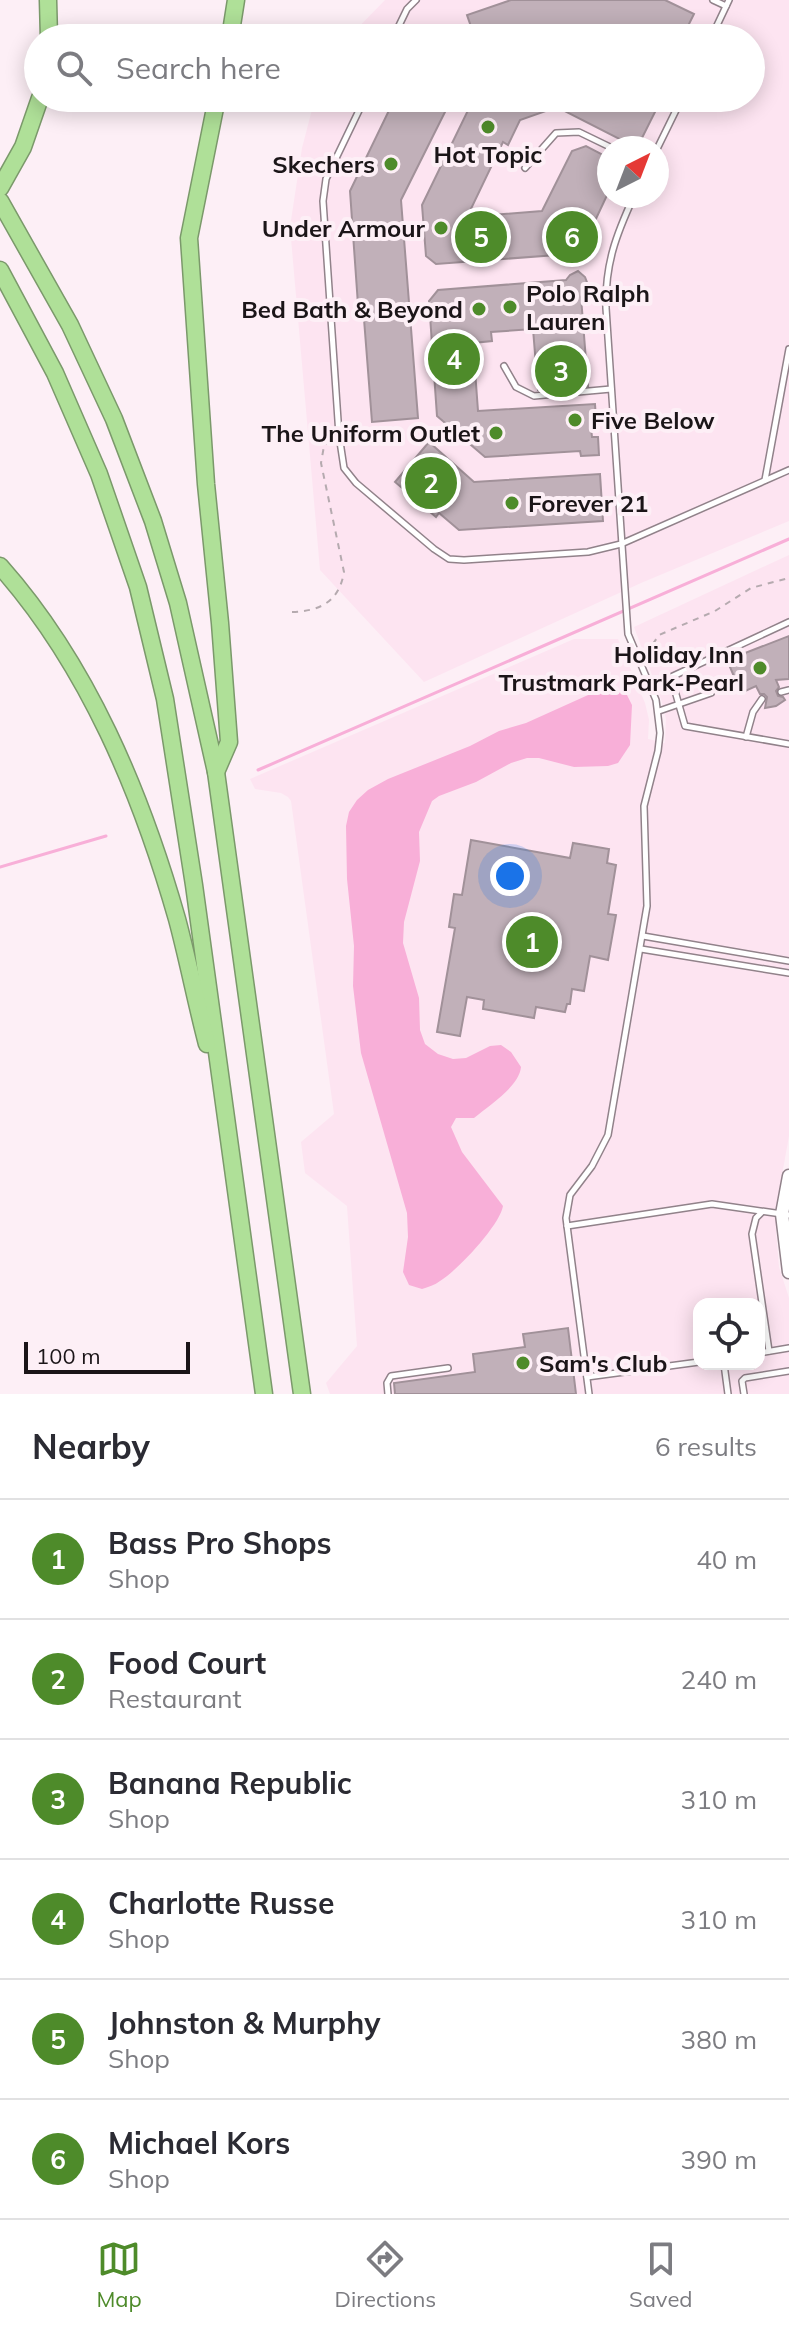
<!DOCTYPE html>
<style>
:root{--surface:#fff;--page:#f7f7f7;--text:#2b2b33;--muted:#7c7c81;--line:#e1e1e2;--accent:#4e8b2a}
body{margin:0;font-family:Mulish,sans-serif;background:var(--page);color:var(--text)}
.controls{position:absolute;right:24px;bottom:24px;display:grid;overflow:hidden;border-radius:16px;box-shadow:0 4px 20px #0003}
.controls button{width:72px;height:72px;display:grid;place-items:center;padding:0;border:0;border-bottom:2px solid var(--line);background:var(--surface);color:var(--text);font:40px sans-serif}
.compass{position:absolute;left:597px;top:136px;width:72px;height:72px;border-radius:50%;background:var(--surface);box-shadow:0 4px 20px #0003;rotate:42deg}
.scale{position:absolute;left:24px;bottom:20px;width:166px;box-sizing:border-box;padding-left:8px;border:4px solid #1b1518;border-top:0;font-size:22px;line-height:28px;white-space:nowrap;color:#1b1518;-webkit-text-stroke:6px #fdeff6;paint-order:stroke}
.you{position:absolute;left:510px;top:876px;width:28px;height:28px;margin:-20px;border:6px solid #fff;border-radius:50%;background:#1a73e8;box-shadow:0 0 0 12px #1a73e833}
.badge{display:grid;place-items:center;width:52px;height:52px;border-radius:50%;background:var(--accent);color:#fff;font-size:26px;font-weight:700}
.pin{position:absolute;translate:-50% -50%;border:4px solid #fff;box-shadow:0 2px 8px #0006}
.list{margin:0;padding:0;list-style:none}
h2{display:flex;justify-content:space-between;align-items:center;height:104px;margin:0;padding:0 32px;font-size:34px}
h2 small{font-size:26px;font-weight:400;color:var(--muted)}
.list li{display:grid;grid-template-columns:52px 1fr auto;gap:24px;align-items:center;box-sizing:border-box;height:120px;padding:0 32px;border-top:2px solid var(--line)}
.list b{display:block;font-size:30px;white-space:nowrap}
.list p{margin:0;font-size:26px;white-space:nowrap;color:var(--muted)}
.list em{font-size:26px;font-style:normal;color:var(--muted)}
.icon{flex:none;width:44px;height:44px;fill:none;stroke:currentColor;stroke-width:2;stroke-linecap:round;stroke-linejoin:round}
.map{position:relative;flex:none;width:789px;height:1394px;overflow:hidden}
.search{position:absolute;background:var(--surface);box-shadow:0 4px 20px #0003;left:24px;right:24px;top:24px;height:88px;display:flex;align-items:center;gap:20px;box-sizing:border-box;padding:0 28px;border-radius:44px;color:var(--muted);font-size:30px}
.sheet{height:824px;background:var(--surface)}
nav{display:flex;justify-content:space-around;align-items:center;box-sizing:border-box;height:112px;border-top:2px solid var(--line);background:var(--surface);font-size:22px;color:var(--muted)}
nav a{display:grid;justify-items:center;gap:4px}
nav .on{color:var(--accent)}
.map>svg:first-child{display:block}
.built{fill:#fde4f1;fill-rule:evenodd}
.water{fill:#f8afd8}
.lines{fill:none;stroke-linecap:round;stroke-linejoin:round}
.stream{stroke:#f8afd8;stroke-width:3}
.building{fill:#c1b0b9;stroke:#a19199;stroke-width:2}
.lane-casing{stroke:#91828a;stroke-width:8}
.secondary-casing{stroke:#91828a;stroke-width:15}
.highway-casing{stroke:#7b996b;stroke-width:19}
.path{stroke:#b5aaaf;stroke-width:2;stroke-dasharray:6 6;stroke-linecap:butt}
.lane{stroke:#fff;stroke-width:5}
.secondary{stroke:#fff;stroke-width:12}
.highway{stroke:#afe098;stroke-width:16}
.poi-dot{fill:#4e8b2a;stroke:#fdeff6;stroke-width:3}
.labels{text-anchor:middle;dominant-baseline:central;stroke-width:8;stroke-linejoin:round;paint-order:stroke}
.poi-label{font-size:24px;font-weight:bold;fill:#1b1518;stroke:#fdeff6;text-anchor:end}
</style>
<div class="map">
<svg width="789" height="1394" viewBox="0 0 789 1394">
<rect width="100%" height="100%" fill="#fdeff6"/>
<g class="built">
<path d="M385,0H789V521L641,583L424,682L320,570L290,227L302,148L315,98H751V38H348ZM609,148H657V196H609Z"/>
<path d="M789,555V1136L778,1197L776,1231L779,1267L789,1298V1394H330L326,1383L357,1346L347,1206L305,1173L301,1142L334,1114L291,801L288,797L281,793L255,789L250,779L574,639H618L645,703L649,720L648,739L665,743L666,719L662,702L634,627ZM699,1304H759V1364H699Z"/>
</g>
<path class="water" d="M613,687L627,695L632,705L630,745L618,763L608,766L574,767L539,758H527L511,763L476,782L439,796L432,801L419,832L420,861L404,922L403,943L419,998L420,1030L425,1044L438,1054L453,1059L466,1058L490,1046L501,1045L511,1052L521,1067C519,1087 489,1105 474,1118H456L451,1127L462,1152L503,1206C500,1225 457,1271 440,1281C435,1285 428,1287 422,1289L409,1285L403,1272L408,1237L407,1213L361,1053L353,986L354,946L347,879L346,826L349,812L357,800L368,790L388,779L470,746L499,731L526,723L597,691Z"/>
<g class="lines">
<g class="stream">
<path d="M258,770L789,539"/>
<path d="M0,867L106,836"/>
</g>
</g>
<g class="building">
<path d="M511,0H665L694,14L682,38H589L569,28L540,38H475L467,15Z"/>
<path d="M395,98H452L401,200L418,418L372,422L364,319H359L350,191Z"/>
<path d="M474,98H662L637,148L557,107L520,120L508,145L503,142L467,217L542,211L572,151L586,146L609,158V191L586,240L592,246L593,254L587,260L579,261L570,254L436,264L426,256L422,205Z"/>
<path d="M578,271L585,277L588,285L581,297L588,386L538,390L533,329L491,332L492,341L473,343L478,411L595,404L596,419H590L592,437H598L599,455L581,456L580,451L485,457L437,416L429,301L438,290L566,280L570,275Z"/>
<path d="M429,442L474,482L600,474L603,521L459,530L439,513L436,517L395,482Z"/>
<path d="M789,636V679L776,680L779,687L776,691L778,696L783,697L785,700L776,706L765,708L767,697L764,694H760L756,686L741,693L727,660Z"/>
<path d="M471,840L570,858L573,843L609,849L607,863L616,865L608,914L616,915L608,960L590,956L584,991L572,989L570,1004H567L565,1012L536,1007L534,1018L483,1009L484,1000L467,997L460,1036L437,1032L455,928L449,927L454,894L462,895Z"/>
<path d="M568,1328L576,1394H395L394,1383L475,1372L473,1354L525,1347L523,1334Z"/>
</g>
<g class="lines">
<g class="lane-casing">
<g id="lane">
<path d="M713,0L726,6"/>
<path d="M393,38L407,9L416,0"/>
<path d="M711,38L729,0"/>
<path d="M365,98L326,179L323,201L339,435L344,468L356,483L434,549L449,559L464,560L588,552L621,544L789,470"/>
<path d="M657,149L682,98"/>
<path d="M525,168L556,133L579,132L612,148"/>
<path d="M504,366L516,387L534,396L611,389"/>
<path d="M765,480L789,349"/>
<path d="M789,622L671,677L685,726L789,744"/>
<path d="M781,692L789,690"/>
<path d="M659,711L711,693"/>
<path d="M746,737L753,712L762,699"/>
<path d="M643,936L789,961"/>
<path d="M641,949L789,973"/>
<path d="M762,1212L756,1218L752,1234L769,1351"/>
<path d="M567,1226L712,1204L789,1215"/>
<path d="M759,1353L789,1348"/>
<path d="M724,1364L728,1394"/>
<path d="M587,1377L699,1362"/>
<path d="M388,1394L387,1383L391,1376L448,1368"/>
<path d="M589,1394L566,1218L570,1195L592,1166L608,1135L647,906L644,806L658,751L660,733L656,700L628,634L606,308C605,264 616,235 634,196"/>
<path d="M744,1394L742,1381L745,1378L789,1371"/>
</g>
</g>
<g class="secondary-casing">
<path id="secondary" d="M789,1176L782,1214L789,1272"/>
</g>
<g class="highway-casing">
<g id="highway">
<path d="M48,0L49,38"/>
<path d="M230,38L236,0"/>
<path d="M0,188L23,147L40,98"/>
<path d="M0,201L70,325L114,419L153,521L178,603L216,772L302,1394"/>
<path d="M0,270L55,373L99,474L138,587L165,699L194,885L264,1394"/>
<path d="M0,566C88,665 141,793 177,919C188,960 196,1002 207,1044"/>
<path d="M216,772L229,742L220,623L206,484L189,238L217,98"/>
</g>
</g>
<g class="path">
<path d="M292,612C320,611 339,602 344,572L321,463L324,446L331,440"/>
<path d="M646,654L659,635L715,611L751,588L789,578"/>
</g>
<use href="#lane" class="lane"/>
<use href="#secondary" class="secondary"/>
<use href="#highway" class="highway"/>
</g>
<g class="poi-dot">
<circle cx="488" cy="127" r="8"/>
<circle cx="391" cy="164" r="8"/>
<circle cx="441" cy="228" r="8"/>
<circle cx="510" cy="307" r="8"/>
<circle cx="479" cy="309" r="8"/>
<circle cx="575" cy="420" r="8"/>
<circle cx="496" cy="433" r="8"/>
<circle cx="512" cy="503" r="8"/>
<circle cx="760" cy="668" r="8"/>
<circle cx="523" cy="1363" r="8"/>
</g>
<g class="labels">
<g class="poi-label">
<text x="488" y="154" text-anchor="middle">Hot Topic</text>
<text x="375" y="164">Skechers</text>
<text x="425" y="228">Under Armour</text>
<text x="526" y="293" text-anchor="start">Polo Ralph<tspan x="526" dy="28">Lauren</tspan></text>
<text x="463" y="309">Bed Bath &amp; Beyond</text>
<text x="591" y="420" text-anchor="start">Five Below</text>
<text x="480" y="433">The Uniform Outlet</text>
<text x="528" y="503" text-anchor="start">Forever 21</text>
<text x="744" y="654">Holiday Inn<tspan x="744" dy="28">Trustmark Park-Pearl</tspan></text>
<text x="539" y="1363" text-anchor="start">Sam's Club</text>
</g>
</g>
</svg>
<div class="controls">
<button><svg class="icon" aria-label="locate" viewBox="0 0 24 24"><circle cx="12" cy="12" r="6"/><path d="M12 2v4M12 18v4M2 12h4M18 12h4"/></svg></button>
</div>
<svg class="compass" viewBox="-18 -18 36 36"><path d="M0-13l5 13h-10z" fill="#e53935"/><path d="M0 13l5-13h-10z" fill="#7c7c81"/></svg>
<div class="scale">100 m</div>
<div class="you"></div>
<div class="pin badge" style="left:532px;top:942px">1</div>
<div class="pin badge" style="left:431px;top:483px">2</div>
<div class="pin badge" style="left:561px;top:371px">3</div>
<div class="pin badge" style="left:454px;top:359px">4</div>
<div class="pin badge" style="left:481px;top:237px">5</div>
<div class="pin badge" style="left:572px;top:237px">6</div>
<div class="search"><svg class="icon" aria-label="search" viewBox="0 0 24 24"><circle cx="10" cy="10" r="6"/><path d="M15 15l6 6"/></svg>Search here</div>
</div>
<section class="sheet">
<h2>Nearby<small>6 results</small></h2>
<ul class="list">
<li><span class="badge">1</span><div><b>Bass Pro Shops</b><p>Shop</p></div><em>40 m</em></li>
<li><span class="badge">2</span><div><b>Food Court</b><p>Restaurant</p></div><em>240 m</em></li>
<li><span class="badge">3</span><div><b>Banana Republic</b><p>Shop</p></div><em>310 m</em></li>
<li><span class="badge">4</span><div><b>Charlotte Russe</b><p>Shop</p></div><em>310 m</em></li>
<li><span class="badge">5</span><div><b>Johnston &amp; Murphy</b><p>Shop</p></div><em>380 m</em></li>
<li><span class="badge">6</span><div><b>Michael Kors</b><p>Shop</p></div><em>390 m</em></li>
</ul>
</section>
<nav>
<a class="on"><svg class="icon" aria-label="map" viewBox="0 0 24 24"><path d="M3 6l6-2 6 2 6-2v14l-6 2-6-2-6 2zM9 4v14M15 6v14"/></svg>Map</a>
<a><svg class="icon" aria-label="directions" viewBox="0 0 24 24"><path d="M12 3l9 9-9 9-9-9zM9 14v-3h6M13 9l2 2-2 2"/></svg>Directions</a>
<a><svg class="icon" aria-label="saved" viewBox="0 0 24 24"><path d="M7 4h10v16l-5-4-5 4z"/></svg>Saved</a>
</nav>
